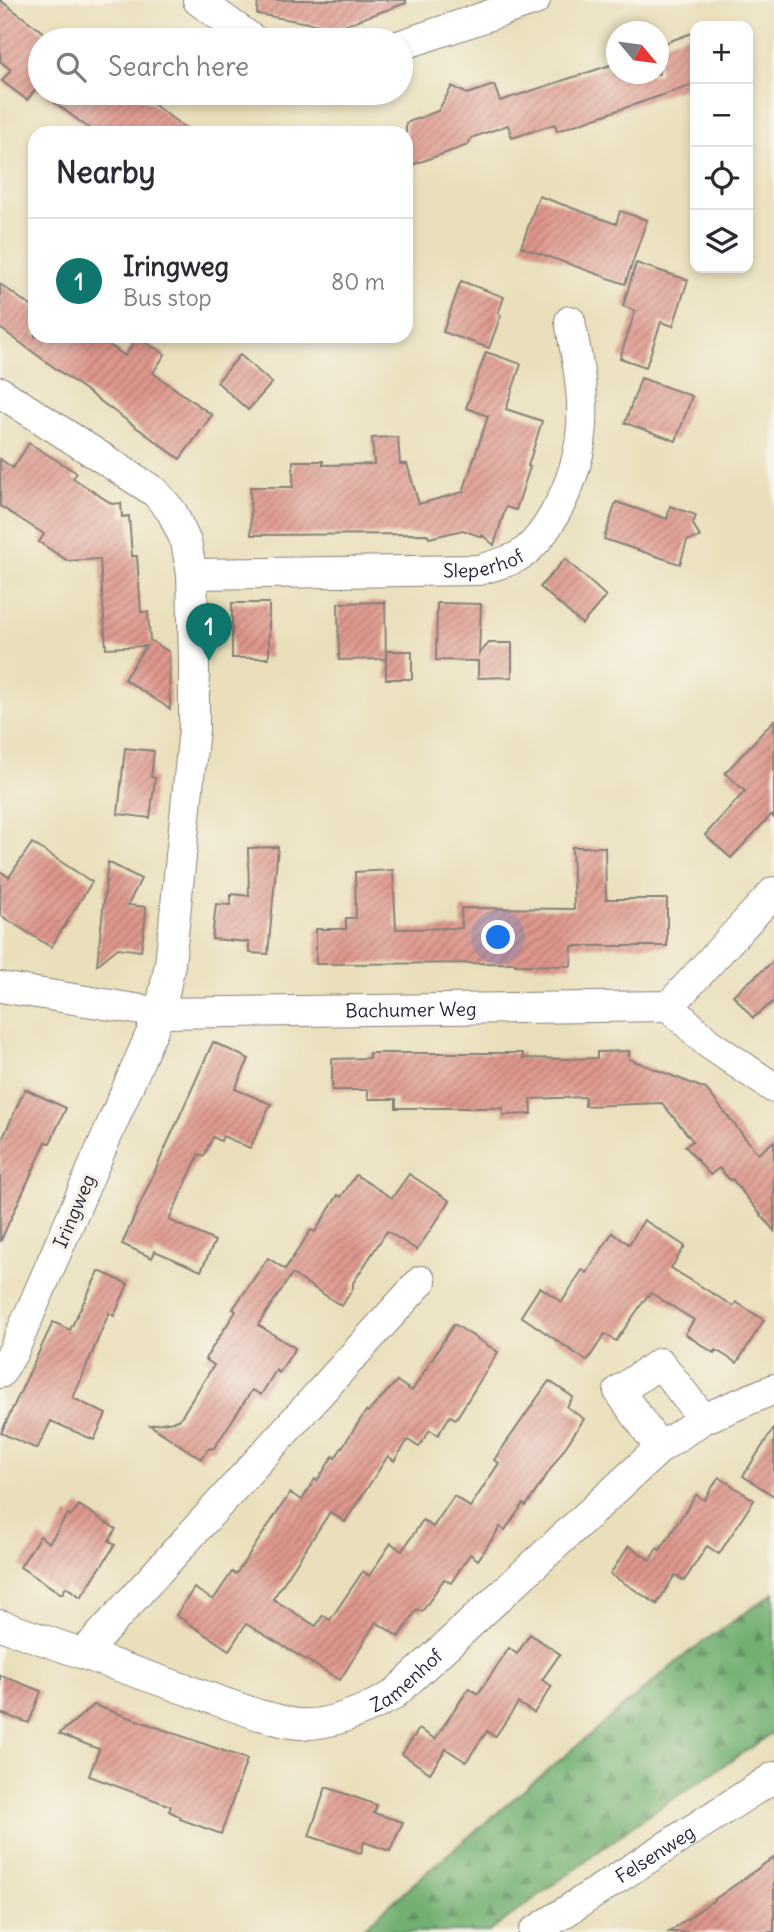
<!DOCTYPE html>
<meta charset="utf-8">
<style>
:root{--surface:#fff;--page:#f2f2f3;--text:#2b2b33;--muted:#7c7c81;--line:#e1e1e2;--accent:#0f766e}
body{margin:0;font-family:Delius,sans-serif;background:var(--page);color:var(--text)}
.controls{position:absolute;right:21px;top:21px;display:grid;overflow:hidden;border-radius:14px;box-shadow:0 4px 10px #0003}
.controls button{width:63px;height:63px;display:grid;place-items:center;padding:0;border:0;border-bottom:2px solid var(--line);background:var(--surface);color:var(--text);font:35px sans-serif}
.compass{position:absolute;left:606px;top:21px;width:63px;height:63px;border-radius:50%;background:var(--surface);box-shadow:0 4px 10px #0003;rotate:119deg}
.you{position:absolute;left:499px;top:938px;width:24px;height:24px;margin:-18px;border:5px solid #fff;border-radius:50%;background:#1a73e8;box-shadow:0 0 0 10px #1a73e833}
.badge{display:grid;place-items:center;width:46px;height:46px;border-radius:50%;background:var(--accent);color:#fff;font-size:23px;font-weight:700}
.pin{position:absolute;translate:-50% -58px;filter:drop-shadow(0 2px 4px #0008)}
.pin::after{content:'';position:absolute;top:37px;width:24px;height:21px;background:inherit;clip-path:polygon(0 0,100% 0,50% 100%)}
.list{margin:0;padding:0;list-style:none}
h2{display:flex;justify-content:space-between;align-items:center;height:91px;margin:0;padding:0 28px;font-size:30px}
h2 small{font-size:23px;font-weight:400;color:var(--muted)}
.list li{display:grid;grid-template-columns:46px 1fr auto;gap:21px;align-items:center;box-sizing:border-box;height:126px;padding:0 28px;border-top:2px solid var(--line)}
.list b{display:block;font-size:26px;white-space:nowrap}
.list p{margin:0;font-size:23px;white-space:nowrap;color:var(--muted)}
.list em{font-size:23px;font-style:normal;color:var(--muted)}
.icon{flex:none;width:38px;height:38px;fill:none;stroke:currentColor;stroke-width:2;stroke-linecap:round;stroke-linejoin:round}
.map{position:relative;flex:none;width:774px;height:1932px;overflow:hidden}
.search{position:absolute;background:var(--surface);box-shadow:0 4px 10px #0003;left:28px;top:28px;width:385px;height:77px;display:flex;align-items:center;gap:18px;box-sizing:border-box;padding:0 24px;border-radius:38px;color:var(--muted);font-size:26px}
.panel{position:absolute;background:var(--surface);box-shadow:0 4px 10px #0003;left:28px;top:126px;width:385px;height:217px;border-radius:21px}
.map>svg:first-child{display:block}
.forest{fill:url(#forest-firs);stroke:#4a6956;stroke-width:2}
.building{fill:url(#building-hatch)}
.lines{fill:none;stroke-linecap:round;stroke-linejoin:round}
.minor-casing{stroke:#86807a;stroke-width:32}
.minor{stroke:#fff;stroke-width:30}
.labels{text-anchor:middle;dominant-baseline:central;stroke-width:7;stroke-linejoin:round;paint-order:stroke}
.street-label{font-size:19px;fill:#22223b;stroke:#f7f3e8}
</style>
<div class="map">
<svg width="774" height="1932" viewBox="0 0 774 1932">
<defs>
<pattern id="forest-firs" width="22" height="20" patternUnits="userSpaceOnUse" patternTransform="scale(1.75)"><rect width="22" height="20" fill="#72b071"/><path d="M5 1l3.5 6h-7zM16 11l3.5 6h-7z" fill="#5d8f5e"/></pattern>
<pattern id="building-hatch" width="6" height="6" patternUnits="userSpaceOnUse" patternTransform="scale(1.75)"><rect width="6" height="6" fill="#de978c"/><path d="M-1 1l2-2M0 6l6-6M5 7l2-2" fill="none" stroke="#b47b74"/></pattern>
</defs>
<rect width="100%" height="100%" fill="#f7f3e8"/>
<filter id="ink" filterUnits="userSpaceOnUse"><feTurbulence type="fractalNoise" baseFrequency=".0143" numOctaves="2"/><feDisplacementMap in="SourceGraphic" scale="14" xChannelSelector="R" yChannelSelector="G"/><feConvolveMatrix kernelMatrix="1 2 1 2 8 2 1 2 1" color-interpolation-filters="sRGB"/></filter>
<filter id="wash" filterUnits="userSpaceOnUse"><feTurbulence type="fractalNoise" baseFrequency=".00686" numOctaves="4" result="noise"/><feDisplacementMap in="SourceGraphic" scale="28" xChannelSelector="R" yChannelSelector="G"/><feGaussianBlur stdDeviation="1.57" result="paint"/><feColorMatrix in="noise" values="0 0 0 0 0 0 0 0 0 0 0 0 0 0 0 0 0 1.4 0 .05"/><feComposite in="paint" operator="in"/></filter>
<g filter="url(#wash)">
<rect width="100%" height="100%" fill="#eadfba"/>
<path class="forest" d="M774,1593V1732L640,1821L489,1932H359L429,1870L690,1651Z"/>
<g id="blocks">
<g class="building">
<path d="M0,0L52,39L40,40V92L36,89L27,100L2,81L11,70L0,61Z"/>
<path d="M258,0H406V3L336,28L257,14Z"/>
<path d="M695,32V84L557,131L555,124L512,138L508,125L471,138L468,145L406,167V123L438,111L452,86L467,94L494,85L500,101L617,63V74H659V45Z"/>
<path d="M42,93H138L192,133H95Z"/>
<path d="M539,196L616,224L620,211L647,220L625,284L521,247Z"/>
<path d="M636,263L688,280L673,326L661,322L646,367L620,358L635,311L623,306Z"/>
<path d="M461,281L504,297L498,314L501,315L489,348L443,332Z"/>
<path d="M0,284L35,309V336H97L125,356L137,337L165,354L153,373L212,415L180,459L0,328Z"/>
<path d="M486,352L521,364L506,409L542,421L528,466L530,467L516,510L506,507L494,545L482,535V537L463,530L429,538L427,534L251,535L250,487H293V461H323V465L374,464L372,438L398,437L400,464H407L419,504L463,492L488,416L466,408Z"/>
<path d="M240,355L272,383L248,410L217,382Z"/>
<path d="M641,378L692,396L676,441L625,423Z"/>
<path d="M29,443L77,473L73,478L112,504L121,503L122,517L129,516L132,556H137L141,612H148L150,640L169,652L170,709L124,679L146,646L106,648L100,559L68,561L39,542L44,534L0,506V459L13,468Z"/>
<path d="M616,502L667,519L670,506L696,515L693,524L700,537L687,541L680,564L604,539Z"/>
<path d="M565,559L606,596L582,624L540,587Z"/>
<path d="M385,602L386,659L339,660L338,603Z"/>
<rect x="232" y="603" width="37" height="55"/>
<path d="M437,603L481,604L479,654L489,643H512V677L478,678V661L436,660Z"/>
<rect x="386" y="651" width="26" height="28"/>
<path d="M774,720V818L771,815L731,858L705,835L745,791L725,773Z"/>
<path d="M125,748L154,751L151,777L155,778L150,818L118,814Z"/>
<path d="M32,843L92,882L51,947L0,915V871L9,877Z"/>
<path d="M278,847L268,954L249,953V942L212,939L216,904L231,905V894L249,896L248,848Z"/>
<path d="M572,847H605L606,899H667V946H572L571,966L515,965V963L316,964V929H346V918H356L355,872L393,870L396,929L462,928L461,908L574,909Z"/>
<path d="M108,862L141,879L128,905L146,907L145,922L141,951L118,948L97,965Z"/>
<path d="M774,961V1001L753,1018L733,995Z"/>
<path d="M213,1042L249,1059L235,1089L271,1104L250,1148L223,1136L221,1141L213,1137L204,1156L199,1154L169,1220L215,1241L201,1271L155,1251L152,1258L122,1244Z"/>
<path d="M629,1051V1059L706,1089L758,1154L774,1141V1231L732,1179L730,1180L719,1168L710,1175L685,1146L693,1141L662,1103L585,1106V1097L531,1099L532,1114L503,1115V1108H396V1099H368V1090H332V1059L369,1058V1053H523V1058L567,1059L597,1058V1052Z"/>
<path d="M25,1089L66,1108L50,1143L46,1142L0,1242V1144Z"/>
<path d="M409,1174L450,1201L417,1250L387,1231L353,1283V1288L342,1306L292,1274L258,1325L295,1348L279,1373L276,1370L261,1395L252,1390L214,1448L208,1449L201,1459L150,1425L179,1420L214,1365L205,1359L236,1311L233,1309L268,1258L285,1269L311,1230L315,1232L338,1195L341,1197L356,1175L392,1198Z"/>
<path d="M644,1220L685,1246L671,1268L733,1306L736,1302L764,1320L737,1363L716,1350L714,1353L685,1334L694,1320L651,1293L649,1296L648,1295L616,1341L605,1334L587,1361L521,1316L540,1287L562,1302L582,1270L587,1273L612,1233L629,1244Z"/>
<path d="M99,1271L128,1284L114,1316L109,1313L73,1398L106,1414L94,1440L51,1421L37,1449L1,1433L53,1322L70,1330Z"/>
<path d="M454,1324L498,1352L456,1419L450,1416L438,1435L430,1430L419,1447L408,1440L394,1461L388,1456L345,1522L330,1512L273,1599L316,1626L323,1615L330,1620L363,1571L369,1576L391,1543L402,1551L423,1520L433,1527L454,1496L470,1507L499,1463L494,1460L549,1381L573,1397L567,1407L584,1419L526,1506L523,1504L505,1530L500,1527L478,1560L470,1554L451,1583L444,1579L422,1612L417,1609L399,1637L376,1622L340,1680L246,1624L229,1650L176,1615L194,1588L213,1600L232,1572L236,1574L290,1493L302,1500L315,1479L317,1481L333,1456L335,1458L366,1411L368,1412L397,1381L412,1391Z"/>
<path d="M774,1428V1496L743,1476Z"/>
<path d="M719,1477L754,1500L719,1554L707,1546L684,1581L675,1575L657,1604L610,1574L629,1546L650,1560L657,1548L660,1550L696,1495L704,1500Z"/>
<path d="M79,1505L116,1529L109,1541L115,1545L81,1597L66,1587L62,1594L20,1567L40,1536L49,1543L68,1514L71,1516Z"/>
<path d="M530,1634L560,1654L542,1680L552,1686L534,1713L518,1703L495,1737L487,1731L466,1762L446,1749L430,1773L402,1754L419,1729L435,1739L469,1688L478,1694L509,1648L517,1654Z"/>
<path d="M0,1675L41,1691L29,1723L0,1713Z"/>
<path d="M94,1705L247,1759L221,1834L180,1819L181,1817L169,1811L171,1806L89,1776L99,1749L59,1734Z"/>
<path d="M326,1787L377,1805L374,1813L403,1822L390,1851L364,1842L361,1853L309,1836Z"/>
<path d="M774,1857V1932H669Z"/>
</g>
</g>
</g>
<g filter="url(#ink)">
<use href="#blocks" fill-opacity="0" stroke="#86807a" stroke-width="2"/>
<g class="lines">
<g class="minor-casing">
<g id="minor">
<path d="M198,0L253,40"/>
<path d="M401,45L535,0"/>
<path d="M0,392L155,492L172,512L186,542L192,574L194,660V729L170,964L160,1013L13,1352L0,1373"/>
<path id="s1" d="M192,574L479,570C491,566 504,563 515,558C533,549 545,531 554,515C594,445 584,395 570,321"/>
<path id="s2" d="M0,987L160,1013L669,1006L774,892"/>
<path d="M669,1006L708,1043L774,1088"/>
<path d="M660,1448L619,1391L660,1363L703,1419"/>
<path id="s3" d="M0,1625L259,1715C270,1717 280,1721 291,1723C324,1729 364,1711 392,1696L660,1448L703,1419L774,1389"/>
<path d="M84,1653L421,1281"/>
<path id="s4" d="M534,1932L774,1777"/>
</g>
</g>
<use href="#minor" class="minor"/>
</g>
</g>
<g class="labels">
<g class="street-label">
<text stroke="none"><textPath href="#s1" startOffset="292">Sleperhof</textPath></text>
<text stroke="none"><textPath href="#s2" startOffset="413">Bachumer Weg</textPath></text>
<text transform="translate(74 1211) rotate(-67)">Iringweg</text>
<text stroke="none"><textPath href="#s3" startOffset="434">Zamenhof</textPath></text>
<text stroke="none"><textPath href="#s4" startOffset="144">Felsenweg</textPath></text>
</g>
</g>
</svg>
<div class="controls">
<button>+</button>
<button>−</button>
<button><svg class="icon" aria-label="locate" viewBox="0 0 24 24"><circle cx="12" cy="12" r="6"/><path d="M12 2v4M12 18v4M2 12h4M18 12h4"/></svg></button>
<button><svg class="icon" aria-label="layers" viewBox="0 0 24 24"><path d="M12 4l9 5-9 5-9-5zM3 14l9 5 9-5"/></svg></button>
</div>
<svg class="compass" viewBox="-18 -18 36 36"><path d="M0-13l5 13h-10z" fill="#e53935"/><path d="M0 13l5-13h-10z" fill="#7c7c81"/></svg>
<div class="you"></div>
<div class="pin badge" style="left:209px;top:661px">1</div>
<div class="search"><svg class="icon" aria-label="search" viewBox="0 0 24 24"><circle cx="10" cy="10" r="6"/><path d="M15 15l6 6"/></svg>Search here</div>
<section class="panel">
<h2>Nearby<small></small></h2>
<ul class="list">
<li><span class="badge">1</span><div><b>Iringweg</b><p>Bus stop</p></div><em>80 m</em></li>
</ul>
</section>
</div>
